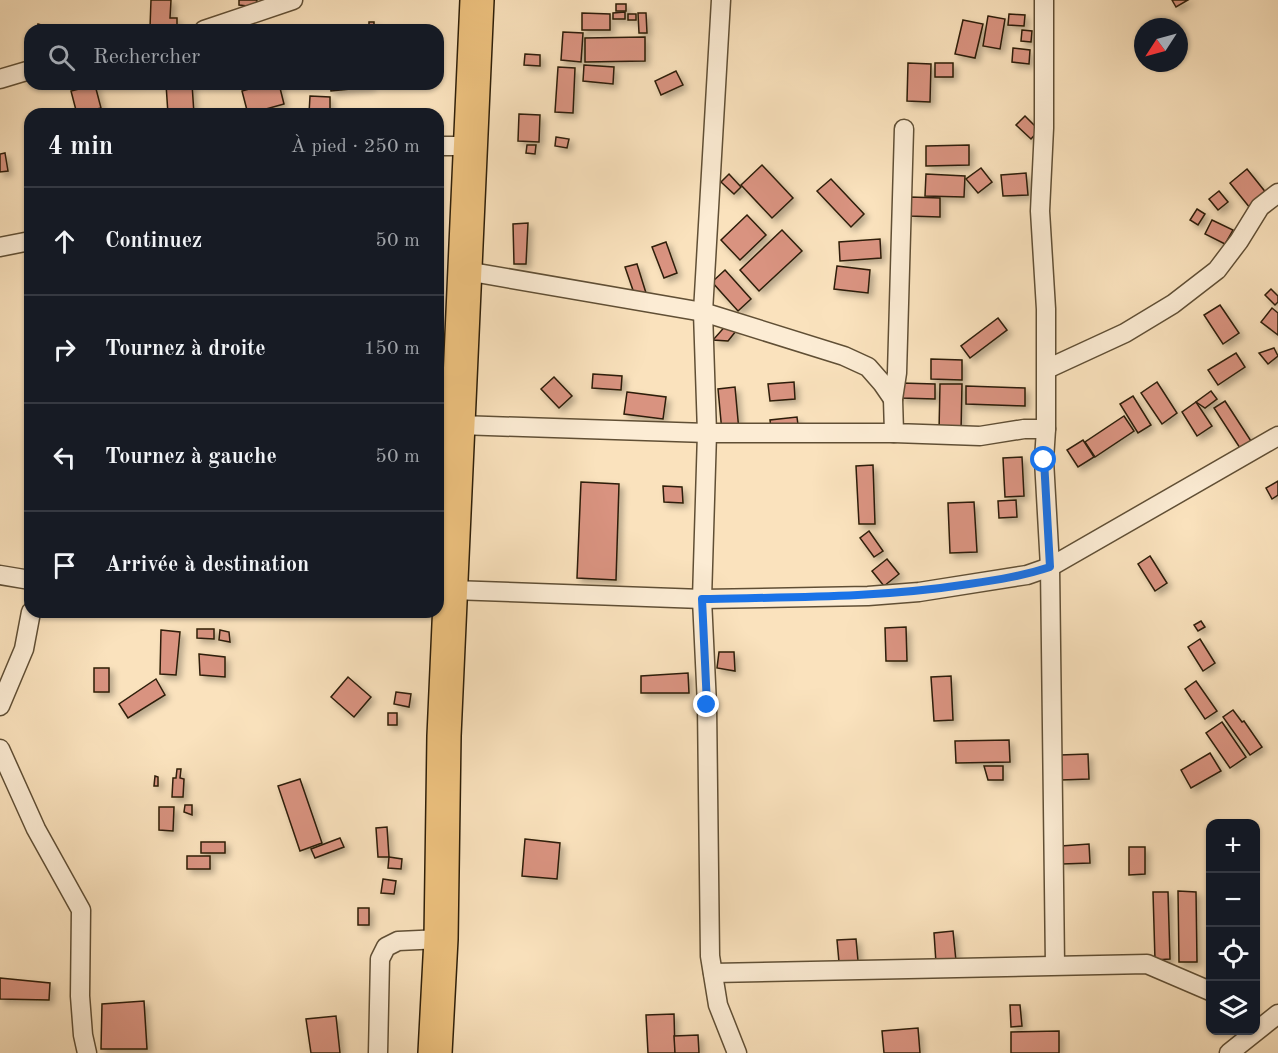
<!DOCTYPE html>
<html lang="fr">
<meta charset="utf-8">
<style>
:root{--surface:#171b24;--page:#242831;--text:#f1f3f6;--muted:#9ea1a6;--line:#363941}
body{margin:0;font-family:"Old Standard TT",serif;background:var(--page);color:var(--text)}
.controls{position:absolute;right:18px;bottom:18px;display:grid;overflow:hidden;border-radius:12px;box-shadow:0 2px 4px #0004}
.controls button{width:54px;height:54px;display:grid;place-items:center;padding:0;border:0;border-bottom:2px solid var(--line);background:var(--surface);color:var(--text);font:30px sans-serif}
.compass{position:absolute;left:1134px;top:18px;width:54px;height:54px;border-radius:50%;background:var(--surface);box-shadow:0 2px 4px #0004;rotate:234deg}
.stop{position:absolute;width:18px;height:18px;margin:-14px;border:4px solid #1a73e8;border-radius:50%;background:#fff}
.stop.end{background:#1a73e8;border-color:#fff;box-shadow:0 2px 6px #0008}
.list{margin:0;padding:0;list-style:none}
h2{display:flex;justify-content:space-between;align-items:center;height:78px;margin:0;padding:0 24px;font-size:26px}
h2 small{font-size:20px;font-weight:400;color:var(--muted)}
.list li{display:grid;grid-template-columns:39px 1fr auto;gap:18px;align-items:center;box-sizing:border-box;height:108px;padding:0 24px;border-top:2px solid var(--line)}
.list b{display:block;font-size:22px;white-space:nowrap}
.list em{font-size:20px;font-style:normal;color:var(--muted)}
.icon{flex:none;width:33px;height:33px;fill:none;stroke:currentColor;stroke-width:2;stroke-linecap:round;stroke-linejoin:round}
.map{position:relative;flex:none;width:1278px;height:1053px;overflow:hidden}
.search{position:absolute;background:var(--surface);box-shadow:0 2px 4px #0004;left:24px;top:24px;width:420px;height:66px;display:flex;align-items:center;gap:15px;box-sizing:border-box;padding:0 21px;border-radius:18px;color:var(--muted);font-size:22px}
.panel{position:absolute;background:var(--surface);box-shadow:0 2px 4px #0004;left:24px;top:108px;width:420px;height:510px;border-radius:18px}
.map>svg:first-child{display:block}
.building{fill:#d99380;stroke:#2d1e08;stroke-width:1.5;filter:url(#shadow)}
.lines{fill:none;stroke-linecap:round;stroke-linejoin:round}
.street-casing{stroke:#604f35;stroke-width:21}
.highway-casing{stroke:#2d1e08;stroke-width:36}
.street{stroke:#fcecd4;stroke-width:18}
.highway{stroke:#edc17e;stroke-width:33}
.route{stroke:#1a73e8;stroke-width:8}
</style>
<div class="map">
<svg width="1278" height="1053" viewBox="0 0 1278 1053">
<defs>
<filter id="shadow"><feDropShadow dx="4" dy="4" stdDeviation="3" flood-color="#0004"/></filter>
</defs>
<rect width="100%" height="100%" fill="#fae2bd"/>
<filter id="stains"><feTurbulence type="fractalNoise" baseFrequency=".00333" numOctaves="4"/><feColorMatrix values="0 0 0 0 .2 0 0 0 0 .09 0 0 0 0 .02 0 0 0 .5 -.17"/></filter>
<radialGradient id="worn" r=".72"><stop offset=".6" stop-color="#630" stop-opacity="0"/><stop offset="1" stop-color="#630" stop-opacity=".3"/></radialGradient>
<g class="building">
<path d="M151,0H171L170,18H177V30L150,28Z"/>
<path d="M239,0H257L256,7L239,5Z"/>
<path d="M1172,0H1188L1176,7Z"/>
<rect x="616" y="4" width="10" height="7"/>
<path d="M625,12V19H613V13Z"/>
<path d="M582,13L610,14V30H582Z"/>
<path d="M638,13H646L647,33H639Z"/>
<rect x="628" y="14" width="8" height="6"/>
<path d="M1009,14L1025,15L1024,26L1008,25Z"/>
<path d="M988,16L1005,19L1000,49L983,46Z"/>
<path d="M963,20L983,24L975,58L955,54Z"/>
<rect x="369" y="22" width="5" height="8"/>
<path d="M38,24L58,30H37Z"/>
<path d="M1022,30L1032,31L1031,42L1021,41Z"/>
<path d="M563,32L583,33L581,62L561,60Z"/>
<path d="M645,37V61L585,62V38Z"/>
<path d="M1013,48L1030,50L1029,64L1012,62Z"/>
<path d="M525,54L540,55V66L524,65Z"/>
<path d="M908,63L931,64L930,102L907,101Z"/>
<rect x="935" y="63" width="18" height="14"/>
<path d="M584,65L614,67L613,84L583,81Z"/>
<path d="M558,67L575,68L573,113L555,112Z"/>
<path d="M676,71L683,85L661,95L655,81Z"/>
<path d="M166,84H192L194,114H168Z"/>
<path d="M267,84H279L284,104L248,114L242,91Z"/>
<path d="M330,84H371V87L331,91Z"/>
<path d="M95,85L101,108L77,114L71,91Z"/>
<path d="M310,96L330,97V114H309Z"/>
<path d="M519,114L540,115L539,142L518,141Z"/>
<path d="M1025,116L1039,130L1031,139L1016,125Z"/>
<path d="M556,137L569,139L567,148L555,146Z"/>
<path d="M527,145H536L535,154L526,153Z"/>
<path d="M969,145V165L926,166V146Z"/>
<path d="M5,153L8,171L0,172V154Z"/>
<path d="M762,165L793,198L772,218L741,185Z"/>
<path d="M981,168L992,182L978,193L966,179Z"/>
<path d="M1247,169L1267,194L1250,208L1230,183Z"/>
<path d="M1026,173L1028,195L1003,196L1001,175Z"/>
<path d="M729,174L741,187L734,194L721,182Z"/>
<path d="M926,174L965,176L964,197L925,196Z"/>
<path d="M831,179L864,214L851,227L817,191Z"/>
<path d="M1219,191L1228,202L1218,210L1209,199Z"/>
<path d="M910,197L940,198V217L909,216Z"/>
<path d="M1197,209L1205,214L1198,225L1190,220Z"/>
<path d="M747,215L766,235L740,260L721,240Z"/>
<path d="M1212,220L1233,230L1225,244L1205,234Z"/>
<path d="M528,223L526,264H514L513,224Z"/>
<path d="M782,230L802,251L759,291L740,270Z"/>
<path d="M880,239L881,258L840,261L839,242Z"/>
<path d="M666,242L677,273L664,278L652,247Z"/>
<path d="M637,264L646,293L635,296L625,267Z"/>
<path d="M837,266L870,270L868,293L834,289Z"/>
<path d="M725,270L751,299L738,311L712,282Z"/>
<path d="M1271,289L1278,296V302L1275,305L1265,295Z"/>
<path d="M1220,305L1239,333L1223,344L1204,315Z"/>
<path d="M1272,308L1278,313V335L1261,322Z"/>
<path d="M998,318L1007,330L970,358L961,346Z"/>
<path d="M728,323L736,331L728,341L713,340Z"/>
<path d="M1274,348L1278,356L1268,364L1259,353Z"/>
<path d="M1236,353L1245,367L1218,385L1208,370Z"/>
<path d="M931,359L962,360V380L931,379Z"/>
<path d="M593,374L622,376L621,390L592,388Z"/>
<path d="M554,377L572,396L559,408L541,389Z"/>
<path d="M794,382L795,399L770,401L768,384Z"/>
<path d="M1157,382L1177,413L1162,424L1141,393Z"/>
<path d="M901,383L935,384V399L901,398Z"/>
<path d="M940,384H962L961,432L939,431Z"/>
<path d="M966,386L1025,388V406L966,404Z"/>
<path d="M735,387L739,431L722,432L718,389Z"/>
<path d="M1211,391L1217,399L1205,408L1196,402Z"/>
<path d="M627,392L666,397L663,419L624,414Z"/>
<path d="M1133,396L1151,425L1138,433L1120,404Z"/>
<path d="M1225,401L1251,441L1240,448L1214,408Z"/>
<path d="M1196,402L1212,426L1197,436L1182,412Z"/>
<path d="M1124,416L1134,431L1095,457L1085,442Z"/>
<path d="M797,417L798,425L771,428L770,420Z"/>
<path d="M1083,440L1094,457L1078,467L1067,450Z"/>
<path d="M1022,457L1024,496L1005,497L1003,458Z"/>
<path d="M873,465L875,524H859L856,466Z"/>
<path d="M1278,481V495L1272,499L1266,488Z"/>
<path d="M581,482L619,484L616,580L577,578Z"/>
<path d="M663,486L682,487L683,503L664,502Z"/>
<path d="M1016,500L1017,517L999,518L998,501Z"/>
<path d="M974,502L977,552L950,553L948,503Z"/>
<path d="M869,531L883,551L874,557L860,538Z"/>
<path d="M1150,556L1167,583L1155,591L1138,564Z"/>
<path d="M887,559L899,574L884,586L872,571Z"/>
<path d="M1201,621L1205,627L1198,631L1194,625Z"/>
<path d="M906,627L907,661H886L885,628Z"/>
<path d="M197,629H214V639L197,638Z"/>
<path d="M161,630L180,632L176,675L160,674Z"/>
<path d="M220,630L229,632L230,642L219,640Z"/>
<path d="M1200,639L1215,663L1203,671L1188,647Z"/>
<path d="M719,652H734L735,671L717,668Z"/>
<path d="M199,654L225,657V677L200,675Z"/>
<rect x="94" y="668" width="15" height="24"/>
<path d="M688,673L689,693H641V676Z"/>
<path d="M951,676L953,720L934,721L931,677Z"/>
<path d="M348,677L371,697L354,717L331,697Z"/>
<path d="M156,679L165,695L128,718L119,704Z"/>
<path d="M1196,681L1217,711L1205,719L1185,689Z"/>
<path d="M396,692L411,694L409,707L394,704Z"/>
<path d="M1233,710L1242,722L1244,721L1262,747L1250,755L1223,717Z"/>
<rect x="388" y="713" width="9" height="12"/>
<path d="M1222,722L1246,757L1230,768L1206,733Z"/>
<path d="M1009,740L1010,762L956,763L955,741Z"/>
<path d="M1210,753L1221,771L1191,788L1181,770Z"/>
<path d="M1088,754L1089,779L1061,780L1060,755Z"/>
<path d="M984,766H1003V780H988Z"/>
<path d="M177,769H181L180,778L184,779L183,797H172L173,778H176Z"/>
<path d="M155,776L158,777V786H154Z"/>
<path d="M300,779L322,843L300,851L278,786Z"/>
<path d="M185,805H192V815L184,812Z"/>
<path d="M159,807H174L173,831L159,830Z"/>
<path d="M387,827L389,857H378L376,828Z"/>
<path d="M340,838L344,847L315,858L311,849Z"/>
<path d="M525,839L560,843L557,879L522,876Z"/>
<rect x="201" y="842" width="24" height="11"/>
<path d="M1089,844L1090,863L1062,864L1061,846Z"/>
<path d="M1129,847H1145V874L1129,875Z"/>
<rect x="187" y="856" width="23" height="13"/>
<path d="M389,857L402,859L401,869L388,868Z"/>
<path d="M383,879L396,881L394,894L381,893Z"/>
<path d="M1178,891L1196,892L1197,962H1179Z"/>
<path d="M1153,892H1168L1170,959L1155,960Z"/>
<rect x="358" y="908" width="11" height="17"/>
<path d="M953,931L956,961L936,963L934,933Z"/>
<path d="M856,939L858,961L839,962L837,940Z"/>
<path d="M0,978L50,983L49,1000L0,999Z"/>
<path d="M144,1001L147,1049H101L102,1004Z"/>
<path d="M1010,1005H1020L1022,1026L1011,1027Z"/>
<path d="M674,1014L675,1053H648L646,1015Z"/>
<path d="M336,1016L340,1053H311L306,1019Z"/>
<path d="M918,1028L920,1053H884L882,1031Z"/>
<path d="M1059,1031V1053H1011V1032Z"/>
<path d="M698,1035L699,1053H675L674,1036Z"/>
</g>
<g class="lines">
<g class="street-casing">
<g id="street">
<path d="M721,0L703,312L707,433L702,599L707,705L710,956L718,1005L737,1053"/>
<path d="M1044,0V128L1040,211L1046,309V429L1044,460L1050,567L1055,965"/>
<path d="M204,30L293,0"/>
<path d="M0,79L30,70"/>
<path d="M904,129L897,373L893,399L894,433L980,436L1024,429H1046"/>
<path d="M438,146H472"/>
<path d="M0,247L30,241"/>
<path d="M466,271L703,312L844,356L868,367L882,383L893,399"/>
<path d="M1047,369L1125,333L1173,304L1217,270L1239,241L1260,207L1278,193"/>
<path d="M459,425L707,433H894"/>
<path d="M0,575L30,580"/>
<path d="M452,590L702,599L868,596L919,592L1027,575L1050,567L1278,436"/>
<path d="M0,706L24,649L31,612"/>
<path d="M0,749L36,829L81,910L80,996L83,1035L87,1053"/>
<path d="M713,973L1147,964L1210,991"/>
<path d="M378,1053L380,959L386,947L398,941L441,939"/>
<path d="M1229,1053L1278,1014"/>
</g>
</g>
<g class="highway-casing">
<path id="highway" d="M435,1053L441,939L444,736L477,0"/>
</g>
<use href="#street" class="street"/>
<use href="#highway" class="highway"/>
</g>
<g class="lines">
<path class="route" d="M707,705L702,599C792,597 880,598 969,584C996,580 1023,576 1050,567L1044,460"/>
</g>
<rect width="100%" height="100%" filter="url(#stains)"/>
<rect width="100%" height="100%" fill="url(#worn)"/>
</svg>
<div class="controls">
<button>+</button>
<button>−</button>
<button><svg class="icon" aria-label="locate" viewBox="0 0 24 24"><circle cx="12" cy="12" r="6"/><path d="M12 2v4M12 18v4M2 12h4M18 12h4"/></svg></button>
<button><svg class="icon" aria-label="layers" viewBox="0 0 24 24"><path d="M12 4l9 5-9 5-9-5zM3 14l9 5 9-5"/></svg></button>
</div>
<svg class="compass" viewBox="-18 -18 36 36"><path d="M0-13l5 13h-10z" fill="#e53935"/><path d="M0 13l5-13h-10z" fill="#9ea1a6"/></svg>
<div class="stop" style="left:1044px;top:460px"></div>
<div class="stop end" style="left:707px;top:705px"></div>
<div class="search"><svg class="icon" aria-label="search" viewBox="0 0 24 24"><circle cx="10" cy="10" r="6"/><path d="M15 15l6 6"/></svg>Rechercher</div>
<section class="panel">
<h2>4 min<small>À pied · 250 m</small></h2>
<ul class="list">
<li><svg class="icon" aria-label="ahead" viewBox="0 0 24 24"><path d="M12 20V5M6 11l6-6 6 6"/></svg><div><b>Continuez</b></div><em>50 m</em></li>
<li><svg class="icon" aria-label="right" viewBox="0 0 24 24"><path d="M7 20v-9h11M14 6l5 5-5 5"/></svg><div><b>Tournez à droite</b></div><em>150 m</em></li>
<li><svg class="icon" aria-label="left" viewBox="0 0 24 24"><path d="M17 20v-9H6M10 6l-5 5 5 5"/></svg><div><b>Tournez à gauche</b></div><em>50 m</em></li>
<li><svg class="icon" aria-label="arrive" viewBox="0 0 24 24"><path d="M6 21V4h12l-3 4 3 4H6"/></svg><div><b>Arrivée à destination</b></div></li>
</ul>
</section>
</div>
